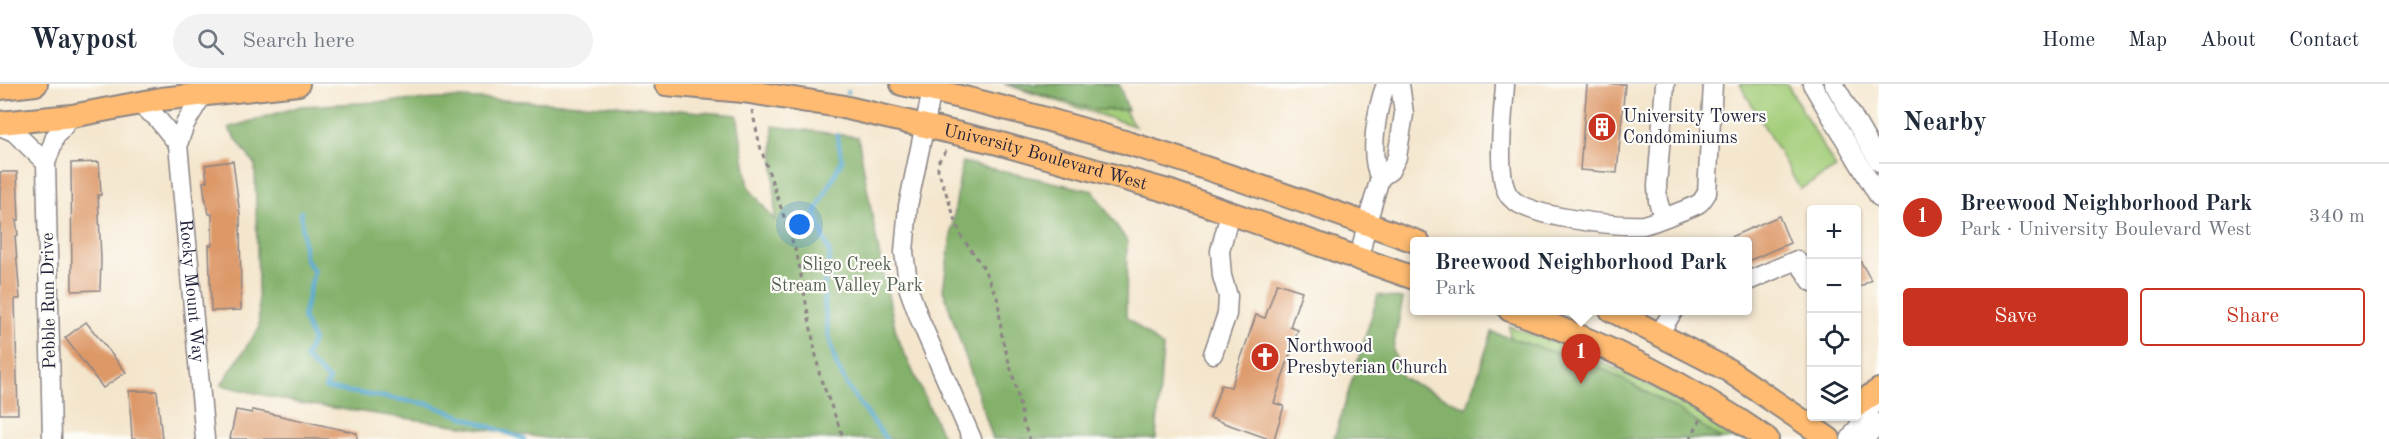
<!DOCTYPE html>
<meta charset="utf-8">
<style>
:root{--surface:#fff;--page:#f2f2f3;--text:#1f2937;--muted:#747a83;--line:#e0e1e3;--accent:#c8321e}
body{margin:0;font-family:"Old Standard TT",serif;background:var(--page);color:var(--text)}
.controls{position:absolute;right:18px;bottom:18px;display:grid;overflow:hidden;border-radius:6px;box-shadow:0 2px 4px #0004}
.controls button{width:54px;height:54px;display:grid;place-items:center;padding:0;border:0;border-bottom:2px solid var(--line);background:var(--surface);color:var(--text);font:30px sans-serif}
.you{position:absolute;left:800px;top:141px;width:21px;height:21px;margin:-15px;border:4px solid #fff;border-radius:50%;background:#1a73e8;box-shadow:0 0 0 9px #1a73e833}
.badge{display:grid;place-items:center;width:39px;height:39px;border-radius:50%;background:var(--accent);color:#fff;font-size:20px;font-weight:700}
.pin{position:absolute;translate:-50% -50px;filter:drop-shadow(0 2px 3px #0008)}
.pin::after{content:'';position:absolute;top:32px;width:21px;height:18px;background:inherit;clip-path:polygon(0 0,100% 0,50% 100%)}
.popup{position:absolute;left:1410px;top:153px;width:342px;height:78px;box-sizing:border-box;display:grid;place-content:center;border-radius:6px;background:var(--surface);filter:drop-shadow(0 2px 4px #0005);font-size:20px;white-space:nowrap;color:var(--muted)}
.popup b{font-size:22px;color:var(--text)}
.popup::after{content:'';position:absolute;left:50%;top:100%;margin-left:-12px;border:12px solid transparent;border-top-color:var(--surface)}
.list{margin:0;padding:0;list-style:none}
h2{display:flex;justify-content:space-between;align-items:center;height:78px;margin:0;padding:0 24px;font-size:26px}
h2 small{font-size:20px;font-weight:400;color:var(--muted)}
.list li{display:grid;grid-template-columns:39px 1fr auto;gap:18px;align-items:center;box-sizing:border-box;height:108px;padding:0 24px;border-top:2px solid var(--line)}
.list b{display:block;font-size:22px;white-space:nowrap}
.list p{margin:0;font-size:20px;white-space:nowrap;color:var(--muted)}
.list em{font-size:20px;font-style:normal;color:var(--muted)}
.actions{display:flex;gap:12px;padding:18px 24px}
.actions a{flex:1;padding:14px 0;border:2px solid var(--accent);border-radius:6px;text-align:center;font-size:21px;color:var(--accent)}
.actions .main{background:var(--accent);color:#fff}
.icon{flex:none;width:33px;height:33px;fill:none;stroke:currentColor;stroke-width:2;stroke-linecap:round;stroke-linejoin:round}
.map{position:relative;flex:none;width:1879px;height:355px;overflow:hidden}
header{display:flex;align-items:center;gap:36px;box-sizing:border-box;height:84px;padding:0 30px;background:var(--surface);border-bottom:2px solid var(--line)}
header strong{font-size:28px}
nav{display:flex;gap:33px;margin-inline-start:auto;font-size:21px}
.search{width:420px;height:54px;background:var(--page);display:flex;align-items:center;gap:15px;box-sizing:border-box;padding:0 21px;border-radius:33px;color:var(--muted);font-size:22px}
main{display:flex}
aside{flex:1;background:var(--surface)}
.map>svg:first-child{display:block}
.green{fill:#a4ce7a;stroke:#63785a;stroke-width:1.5}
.forest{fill:#83b16a;stroke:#526a52;stroke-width:1.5}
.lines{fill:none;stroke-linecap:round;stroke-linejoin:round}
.stream{stroke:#54a8d0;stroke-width:4.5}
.building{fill:#dd9868}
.minor-casing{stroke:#8b8484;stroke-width:21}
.major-casing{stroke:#8b8484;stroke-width:26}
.path{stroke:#8b8484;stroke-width:3;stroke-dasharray:4.5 4.5;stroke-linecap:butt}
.minor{stroke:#fff;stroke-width:18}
.major{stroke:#febb71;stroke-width:22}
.labels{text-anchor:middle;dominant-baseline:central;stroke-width:4.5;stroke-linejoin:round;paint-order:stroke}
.poi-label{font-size:18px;fill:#22223b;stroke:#fdfcf7;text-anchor:start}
.street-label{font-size:18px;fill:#22223b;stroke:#fdfcf7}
.park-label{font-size:18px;fill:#505e51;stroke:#fdfcf7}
</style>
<header>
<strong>Waypost</strong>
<div class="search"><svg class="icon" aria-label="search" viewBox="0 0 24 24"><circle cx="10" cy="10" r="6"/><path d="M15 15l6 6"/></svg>Search here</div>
<nav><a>Home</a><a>Map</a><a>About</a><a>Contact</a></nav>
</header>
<main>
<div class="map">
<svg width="1879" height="355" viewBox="0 0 1879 355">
<rect width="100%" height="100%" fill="#fdfcf7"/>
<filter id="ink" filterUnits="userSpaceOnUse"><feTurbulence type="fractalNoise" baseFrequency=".0167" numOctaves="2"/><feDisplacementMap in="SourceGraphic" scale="12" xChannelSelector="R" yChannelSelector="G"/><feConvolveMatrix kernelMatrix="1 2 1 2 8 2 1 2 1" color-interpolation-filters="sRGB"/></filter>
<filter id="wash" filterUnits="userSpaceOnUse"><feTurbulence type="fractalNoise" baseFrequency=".008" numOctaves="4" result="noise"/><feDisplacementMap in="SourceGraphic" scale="24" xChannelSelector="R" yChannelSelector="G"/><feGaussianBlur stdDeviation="1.35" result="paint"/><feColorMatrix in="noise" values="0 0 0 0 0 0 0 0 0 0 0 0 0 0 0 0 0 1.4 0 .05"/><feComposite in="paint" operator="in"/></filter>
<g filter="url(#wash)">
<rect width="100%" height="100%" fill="#f4e6cd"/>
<g class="green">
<path d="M1004,0H1106L1135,42Z"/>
<path d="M1740,0H1787L1836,84L1800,105Z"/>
<path d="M1509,242C1592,270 1670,308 1744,355H1516Z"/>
</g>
<g class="forest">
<path d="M1006,0H1119L1128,26H1096Z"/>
<path d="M458,14L643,23L737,31L749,104L775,137L773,42L858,53L877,159L897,253L944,355H553L298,319L221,301L259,244L255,81L228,44L301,22Z"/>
<path d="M962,78L1093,107L1127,157L1126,233L1163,263L1156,355H993L943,206Z"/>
<path d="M1378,211L1403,215L1393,265L1402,294L1467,324L1492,248L1602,284L1677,325L1721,355H1334Z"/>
</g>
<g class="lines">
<g class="stream">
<path d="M847,9L848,8"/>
<path d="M837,51L842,76L815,130L830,170L823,206L828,249L836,280L849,305L886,355"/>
<path d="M301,128L305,174L314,187L303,234L313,256L305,274L329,296L325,304L428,320L524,355"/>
</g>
</g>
<g id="blocks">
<g class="building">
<path d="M1587,0H1625L1617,89L1580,86Z"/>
<path d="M233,77L240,131L241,226L211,227L209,161H212V130H209L205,113L203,98L207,97L205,81Z"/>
<path d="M99,78L101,111H98L101,175L100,206L72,207L71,79Z"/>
<path d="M0,88H17L19,136H16L18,151L15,152L20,215H15L18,330H0Z"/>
<path d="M1779,132L1790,159L1748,177V158H1719Z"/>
<path d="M1857,171L1871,196L1857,205Z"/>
<path d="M1277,199L1302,207L1290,243L1298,246L1274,319L1284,322L1274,355H1269L1210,334L1221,301L1231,303L1256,231L1265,234Z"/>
<path d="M86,238L126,288L103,304L65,254Z"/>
<path d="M129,307H157L162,355H132Z"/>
<path d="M236,326L252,329V326L268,329L357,349V355H230Z"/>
</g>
</g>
</g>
<g filter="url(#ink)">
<use href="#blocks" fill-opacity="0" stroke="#8b8484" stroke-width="1.5"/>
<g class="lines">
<g class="minor-casing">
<g id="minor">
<path d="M1505,0C1504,26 1494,94 1510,113C1528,134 1615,142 1643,141C1650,140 1690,124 1698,120C1702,118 1704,113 1707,109L1713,0"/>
<path d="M1812,0L1879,113"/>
<path d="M1834,0L1879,78"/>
<path d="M932,6L908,122L904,168L909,206L920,236L972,355"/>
<path id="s1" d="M203,10L185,40L178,60L205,355"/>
<path d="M138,20L156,33L178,60"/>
<path d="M0,42L14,48L46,79"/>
<path d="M1380,94C1368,71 1377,24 1386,0"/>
<path d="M1663,133L1658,117L1657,102L1665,0"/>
<path d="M1359,175L1367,139L1380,94L1390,87L1397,73L1404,30L1400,0"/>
<path d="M1748,197L1797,176L1812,198"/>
<path d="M1658,251L1674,226"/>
<path d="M1213,270L1227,230L1228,212L1222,192L1220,167L1230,129"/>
<path d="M52,355L46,79L55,53L72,32"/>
<path d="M1850,355L1879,312"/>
<path d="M1864,355L1879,339"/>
</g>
</g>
<g class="major-casing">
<g id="major">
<path id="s2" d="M666,0L743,7L839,22L994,58L1168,107L1414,194"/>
<path d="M902,0C1080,37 1247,97 1418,158"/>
<path d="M0,4L36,0"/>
<path d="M0,39L72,32L161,15L298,0"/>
<path d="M1510,226C1601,257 1688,300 1767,355"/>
<path d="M1611,226L1728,286L1829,355"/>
<path d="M1856,322L1879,306"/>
</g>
</g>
<g class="path">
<path d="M752,26L760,62L797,171L820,293L844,355"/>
<path d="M946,67L938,78V86L961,152L983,183L998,216L1002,254L1016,303L1023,339L1030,355"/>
<path d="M1690,355L1701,335"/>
</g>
<use href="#minor" class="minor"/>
<use href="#major" class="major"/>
</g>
</g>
<defs>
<g id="building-disc" transform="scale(1.5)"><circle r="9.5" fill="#c8321e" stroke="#fdfcf7"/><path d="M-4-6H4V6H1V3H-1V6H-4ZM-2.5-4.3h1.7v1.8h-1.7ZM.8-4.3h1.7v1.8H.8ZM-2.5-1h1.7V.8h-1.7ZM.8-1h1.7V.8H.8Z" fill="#fff"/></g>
<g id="church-disc" transform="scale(1.5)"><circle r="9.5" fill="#c8321e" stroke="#fdfcf7"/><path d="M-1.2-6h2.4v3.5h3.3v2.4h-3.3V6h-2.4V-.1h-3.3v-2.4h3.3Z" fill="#fff"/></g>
</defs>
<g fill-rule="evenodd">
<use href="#building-disc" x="1602" y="43"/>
<use href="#church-disc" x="1265" y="273"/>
</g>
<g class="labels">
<g class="poi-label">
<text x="1623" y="33">University Towers<tspan x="1623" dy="21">Condominiums</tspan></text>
<text x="1286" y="263">Northwood<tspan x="1286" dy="21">Presbyterian Church</tspan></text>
</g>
<g class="street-label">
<text stroke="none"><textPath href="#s2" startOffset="387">University Boulevard West</textPath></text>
<text stroke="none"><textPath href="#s1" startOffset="204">Rocky Mount Way</textPath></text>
<text transform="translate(49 217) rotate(-91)">Pebble Run Drive</text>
</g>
<g class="park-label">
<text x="847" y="181">Sligo Creek<tspan x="847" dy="21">Stream Valley Park</tspan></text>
</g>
</g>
</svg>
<div class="controls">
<button>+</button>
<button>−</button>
<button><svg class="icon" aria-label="locate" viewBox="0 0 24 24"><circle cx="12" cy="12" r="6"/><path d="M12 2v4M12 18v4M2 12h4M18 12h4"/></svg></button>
<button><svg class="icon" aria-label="layers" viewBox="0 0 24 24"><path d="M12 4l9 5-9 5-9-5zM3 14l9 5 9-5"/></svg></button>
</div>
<div class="you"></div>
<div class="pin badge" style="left:1581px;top:300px">1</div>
<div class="popup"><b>Breewood Neighborhood Park</b>Park</div>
</div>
<aside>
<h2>Nearby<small></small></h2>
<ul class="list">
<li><span class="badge">1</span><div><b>Breewood Neighborhood Park</b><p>Park · University Boulevard West</p></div><em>340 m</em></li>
</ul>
<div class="actions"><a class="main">Save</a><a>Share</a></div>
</aside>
</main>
